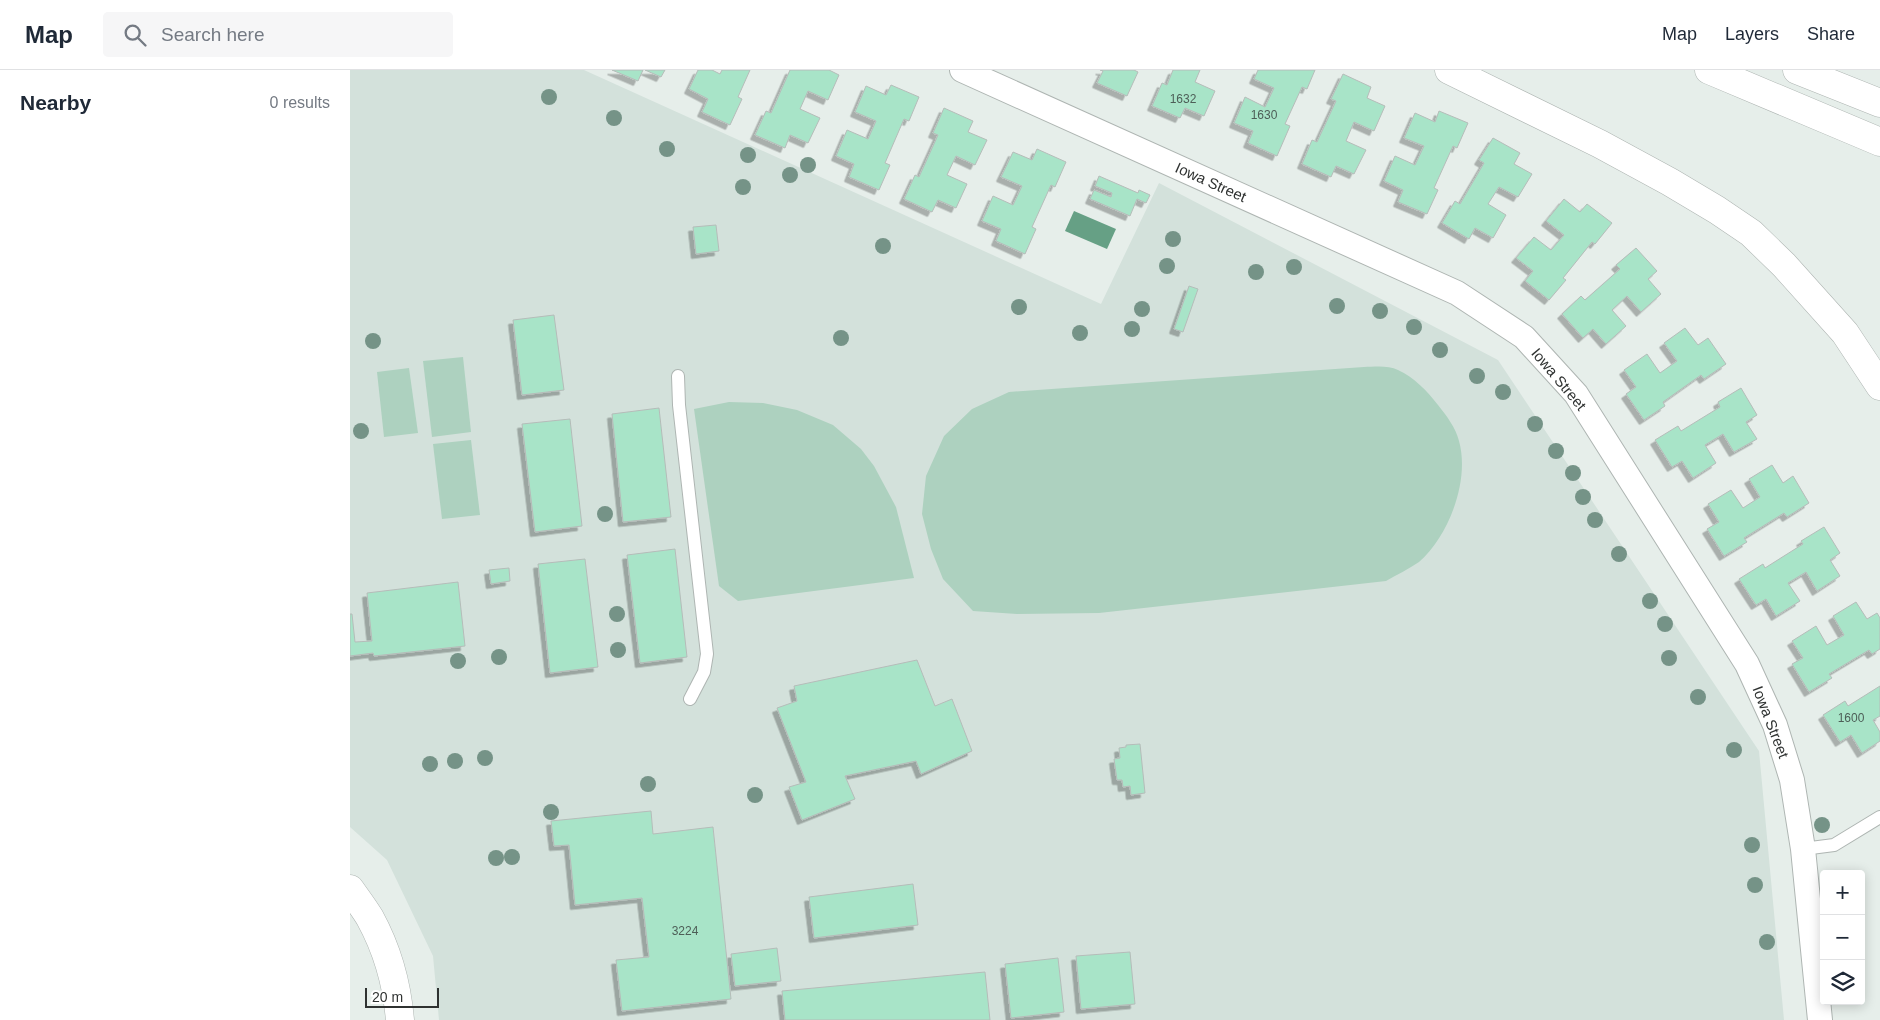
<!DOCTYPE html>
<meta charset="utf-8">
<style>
:root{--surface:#fff;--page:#f6f6f7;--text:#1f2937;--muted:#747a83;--line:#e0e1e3}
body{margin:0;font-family:Arial,sans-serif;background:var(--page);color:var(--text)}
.controls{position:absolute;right:15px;bottom:15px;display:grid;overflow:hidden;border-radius:5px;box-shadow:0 2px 12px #0003}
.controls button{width:45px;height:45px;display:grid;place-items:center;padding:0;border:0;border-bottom:1px solid var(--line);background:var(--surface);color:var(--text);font:25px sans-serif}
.scale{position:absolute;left:15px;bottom:12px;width:74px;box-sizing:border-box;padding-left:5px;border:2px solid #2f3231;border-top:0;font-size:14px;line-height:18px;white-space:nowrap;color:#2f3231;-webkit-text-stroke:4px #fff;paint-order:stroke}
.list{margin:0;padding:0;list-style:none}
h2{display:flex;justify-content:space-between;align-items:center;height:65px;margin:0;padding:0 20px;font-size:21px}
h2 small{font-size:16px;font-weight:400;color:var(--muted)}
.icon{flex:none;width:28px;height:28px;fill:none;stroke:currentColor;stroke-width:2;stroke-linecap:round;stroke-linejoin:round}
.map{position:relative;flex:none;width:1530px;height:950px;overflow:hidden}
header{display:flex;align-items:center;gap:30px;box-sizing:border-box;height:70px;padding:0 25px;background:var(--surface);border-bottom:1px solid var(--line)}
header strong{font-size:24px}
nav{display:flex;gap:28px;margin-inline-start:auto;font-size:18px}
.search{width:350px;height:45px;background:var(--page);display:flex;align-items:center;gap:12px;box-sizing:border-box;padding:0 18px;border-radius:5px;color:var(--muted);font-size:19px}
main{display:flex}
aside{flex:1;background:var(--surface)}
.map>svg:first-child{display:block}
.built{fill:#d3e1db}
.green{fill:#add1bf}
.water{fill:#66a085}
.building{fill:#a8e4c8;stroke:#b5bcb9;filter:url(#shadow)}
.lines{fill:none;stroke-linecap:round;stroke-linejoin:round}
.service-casing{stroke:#aeb5b2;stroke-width:14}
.minor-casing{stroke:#aeb5b2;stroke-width:26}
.tertiary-casing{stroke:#aeb5b2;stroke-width:29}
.motorway-casing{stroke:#aeb5b2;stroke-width:29}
.service{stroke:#fff;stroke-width:12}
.minor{stroke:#fff;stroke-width:24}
.tertiary{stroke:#fff;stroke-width:28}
.motorway{stroke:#fff;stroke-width:28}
.tree{fill:#759387}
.labels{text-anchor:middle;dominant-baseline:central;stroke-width:4;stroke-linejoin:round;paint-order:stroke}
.number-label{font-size:12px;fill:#4d5e57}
.street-label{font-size:15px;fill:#2f3231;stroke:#fff}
</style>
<header>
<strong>Map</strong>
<div class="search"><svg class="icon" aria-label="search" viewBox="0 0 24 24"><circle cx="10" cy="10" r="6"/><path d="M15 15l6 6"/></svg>Search here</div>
<nav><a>Map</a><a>Layers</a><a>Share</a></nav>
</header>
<main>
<aside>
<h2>Nearby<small>0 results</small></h2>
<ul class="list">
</ul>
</aside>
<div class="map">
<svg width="1530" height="950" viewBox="0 0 1530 950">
<defs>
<filter id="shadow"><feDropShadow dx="-4.5" dy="4.5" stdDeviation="0" flood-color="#0004"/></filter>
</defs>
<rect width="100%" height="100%" fill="#e6eeea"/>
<path class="built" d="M0,0H234L751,234L809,113L1148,290L1409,681L1434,950H89L83,886L37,790L0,757Z"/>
<g class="green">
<path d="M113,287L121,362L82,367L73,291Z"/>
<path d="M1014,297C1024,297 1038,295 1048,300C1064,307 1077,321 1088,335C1096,345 1106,358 1109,371C1120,410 1099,466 1069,492C1059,499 1046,505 1036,511L749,543L667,544L623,541L593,509L581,479L572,444L576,406L594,366L622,339L659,322Z"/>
<path d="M59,298L68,363L34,367L27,302Z"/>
<path d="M379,332L413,333L447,340L483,355L511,379L524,396L546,437L564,508L388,531L369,516L344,339Z"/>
<path d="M121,370L130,445L92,449L83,374Z"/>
</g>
<path class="water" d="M724,141L766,159L757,179L715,161Z"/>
<g class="building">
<path d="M262,0H293L288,11Z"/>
<path d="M295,0H315L311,7Z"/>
<path d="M348,0H362L370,4L372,0H400L388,27L392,29L380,55L352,42L358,29L339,19Z"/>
<path d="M440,0H479L489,5L478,30L458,21L450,39L470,48L458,73L440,65L435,78L405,65L416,41L421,43Z"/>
<path d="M750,0H784L788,2L777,26L747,13L753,1Z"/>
<path d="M823,0H850L845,12L865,21L854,46L835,38L830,48L802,36L812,13L817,15Z"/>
<path d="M908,0H965L957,19L952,17L935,54L940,56L927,86L898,73L903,61L884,53L895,27L915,37L924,18L904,9Z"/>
<path d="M993,4L1021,17L1017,28L1035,36L1024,61L1004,52L996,71L1016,80L1004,104L986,96L981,107L952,94L962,70L967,72L986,31L981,29Z"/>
<path d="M541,15L569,27L559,51L554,49L535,93L540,95L529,120L499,107L504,94L486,86L497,60L518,69L526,51L505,42L516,16L536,25Z"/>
<path d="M594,38L623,51L618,62L637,70L625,95L606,86L597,105L617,114L606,138L588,130L582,142L554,129L565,105L569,107L588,65L583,63Z"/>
<path d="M1089,41L1118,53L1107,78L1103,76L1084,118L1088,120L1077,144L1048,132L1053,120L1034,111L1045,86L1065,95L1074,76L1054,68L1065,43L1085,52Z"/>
<path d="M1143,68L1170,83L1164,94L1182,104L1168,127L1149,117L1138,134L1156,145L1143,168L1125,158L1119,169L1092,153L1105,131L1110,134L1134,93L1129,90Z"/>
<path d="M687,79L716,92L705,117L701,115L682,157L686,159L675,184L646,171L651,159L632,151L643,126L663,135L672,116L651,107L663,82L682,90Z"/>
<path d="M749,106L788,123L789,120L800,125L796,133L787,129L780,146L740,129L744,120L761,127L762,123L745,116Z"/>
<path d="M1214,129L1230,142L1237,134L1262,153L1245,174L1242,172L1213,208L1216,210L1199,230L1175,211L1183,201L1166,188L1184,167L1201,180L1214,165L1196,151Z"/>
<path d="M366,155L369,181L346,184L343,157Z"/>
<path d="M1286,178L1307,201L1298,209L1311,224L1291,242L1277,226L1262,240L1276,256L1256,274L1243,259L1233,268L1212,244L1231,226L1235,230L1270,199L1266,195Z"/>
<path d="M839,216L848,219L833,262L824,259Z"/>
<path d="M204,245L214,320L172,325L163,250Z"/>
<path d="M1335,258L1348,275L1358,268L1376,294L1354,309L1351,305L1313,332L1315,336L1294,350L1276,324L1286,317L1274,300L1297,284L1310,303L1327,291L1314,273Z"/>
<path d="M1391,318L1407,345L1396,352L1407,369L1384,382L1373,364L1355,375L1366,393L1343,408L1332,391L1322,397L1305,370L1328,356L1331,361L1370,337L1368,332Z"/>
<path d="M309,338L321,447L273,452L262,344Z"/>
<path d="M220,349L232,456L185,462L172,354Z"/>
<path d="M1422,395L1433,413L1443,406L1459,433L1437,447L1434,443L1394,468L1397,472L1374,486L1357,459L1369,452L1358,434L1381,420L1393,438L1410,427L1399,409Z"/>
<path d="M1474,457L1490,483L1480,490L1490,506L1467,521L1456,502L1438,513L1450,531L1426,546L1416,529L1406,535L1389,509L1413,494L1415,498L1453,474L1451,471Z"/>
<path d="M325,479L337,587L290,593L277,485Z"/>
<path d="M235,489L248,597L200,603L188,494Z"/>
<path d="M159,498L160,511L141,514L139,500Z"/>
<path d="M108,512L115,576L24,586L23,583L0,586V544H2L5,572L22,571L17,523Z"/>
<path d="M1506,532L1517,549L1527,543L1530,548V579L1522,584L1519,580L1479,604L1482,608L1459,622L1442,594L1453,588L1442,571L1466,556L1477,575L1494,565L1483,546Z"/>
<path d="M567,590L585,636L602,629L622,681L571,704L566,691L495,706L505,729L452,750L439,717L456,712L427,638L447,631L444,616Z"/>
<path d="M1530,616V646L1523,650L1530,662V671L1512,683L1501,665L1490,672L1473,645L1495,631L1498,636Z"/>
<path d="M790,674L795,723L781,725L780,716L773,717L772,710H767L764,689L770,688L769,678L776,677V675Z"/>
<path d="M301,741L303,764L363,757L381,929L272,941L266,890L299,887L292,828L225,835L219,775L204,776L201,751Z"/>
<path d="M563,814L568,855L464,868L459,827Z"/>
<path d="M427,878L431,911L385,916L381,884Z"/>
<path d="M780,882L785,934L731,939L726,886Z"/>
<path d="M708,888L714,942L661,948L655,894Z"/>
<path d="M635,902L640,950H435L432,921Z"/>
</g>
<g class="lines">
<g class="service-casing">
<g id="service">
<path d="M328,306L329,335L357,584L354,602L340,629"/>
<path d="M1453,779L1484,775L1530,747"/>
</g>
</g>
<g class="minor-casing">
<path id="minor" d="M612,0L1107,223L1174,267L1226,324L1397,594L1425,655L1442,710L1453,779L1470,950"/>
</g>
<g class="tertiary-casing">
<path id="tertiary" d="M0,819C7,829 14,838 20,848C37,879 47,915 50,950"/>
</g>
<g class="motorway-casing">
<g id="motorway">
<path d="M1099,0L1250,74L1320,112L1367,140L1401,163L1434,195L1495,263L1530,316"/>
<path d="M1359,0L1530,72"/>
<path d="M1447,0L1530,33"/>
</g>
</g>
<use href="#service" class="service"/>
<use href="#minor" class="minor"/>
<use href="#tertiary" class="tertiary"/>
<use href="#motorway" class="motorway"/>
</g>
<g class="tree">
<circle cx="199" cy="27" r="8"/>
<circle cx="264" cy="48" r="8"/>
<circle cx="317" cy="79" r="8"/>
<circle cx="398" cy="85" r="8"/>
<circle cx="458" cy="95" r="8"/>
<circle cx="440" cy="105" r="8"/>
<circle cx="393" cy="117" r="8"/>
<circle cx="823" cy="169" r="8"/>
<circle cx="533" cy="176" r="8"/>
<circle cx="817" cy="196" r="8"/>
<circle cx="944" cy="197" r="8"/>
<circle cx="906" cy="202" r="8"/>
<circle cx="987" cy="236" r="8"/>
<circle cx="669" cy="237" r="8"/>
<circle cx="792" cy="239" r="8"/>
<circle cx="1030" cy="241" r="8"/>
<circle cx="1064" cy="257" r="8"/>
<circle cx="782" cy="259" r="8"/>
<circle cx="730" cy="263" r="8"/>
<circle cx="491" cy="268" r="8"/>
<circle cx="23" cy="271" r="8"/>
<circle cx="1090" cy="280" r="8"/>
<circle cx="1127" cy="306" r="8"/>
<circle cx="1153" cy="322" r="8"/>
<circle cx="1185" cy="354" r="8"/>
<circle cx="11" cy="361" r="8"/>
<circle cx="1206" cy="381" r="8"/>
<circle cx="1223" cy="403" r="8"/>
<circle cx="1233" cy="427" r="8"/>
<circle cx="255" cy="444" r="8"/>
<circle cx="1245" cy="450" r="8"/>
<circle cx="1269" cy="484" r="8"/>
<circle cx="1300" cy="531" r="8"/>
<circle cx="267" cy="544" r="8"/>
<circle cx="1315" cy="554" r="8"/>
<circle cx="268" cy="580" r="8"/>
<circle cx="149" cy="587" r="8"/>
<circle cx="1319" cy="588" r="8"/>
<circle cx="108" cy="591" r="8"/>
<circle cx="1348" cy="627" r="8"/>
<circle cx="1384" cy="680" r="8"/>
<circle cx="135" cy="688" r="8"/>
<circle cx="105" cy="691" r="8"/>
<circle cx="80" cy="694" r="8"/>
<circle cx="298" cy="714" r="8"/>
<circle cx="405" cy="725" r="8"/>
<circle cx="201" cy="742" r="8"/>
<circle cx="1472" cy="755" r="8"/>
<circle cx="1402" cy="775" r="8"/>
<circle cx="162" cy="787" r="8"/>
<circle cx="146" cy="788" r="8"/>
<circle cx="1405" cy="815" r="8"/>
<circle cx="1417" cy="872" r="8"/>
</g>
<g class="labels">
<g class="number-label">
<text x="833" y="29">1632</text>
<text x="914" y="45">1630</text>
<text x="1501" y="648">1600</text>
<text x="335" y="861">3224</text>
</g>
<g class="street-label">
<text transform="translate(861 112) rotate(24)">Iowa Street</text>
<text transform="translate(1209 309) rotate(50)">Iowa Street</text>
<text transform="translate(1421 652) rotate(69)">Iowa Street</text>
</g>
</g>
</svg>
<div class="controls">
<button>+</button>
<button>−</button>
<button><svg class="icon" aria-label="layers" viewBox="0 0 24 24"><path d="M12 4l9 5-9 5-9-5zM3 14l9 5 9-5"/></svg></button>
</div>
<div class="scale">20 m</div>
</div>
</main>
